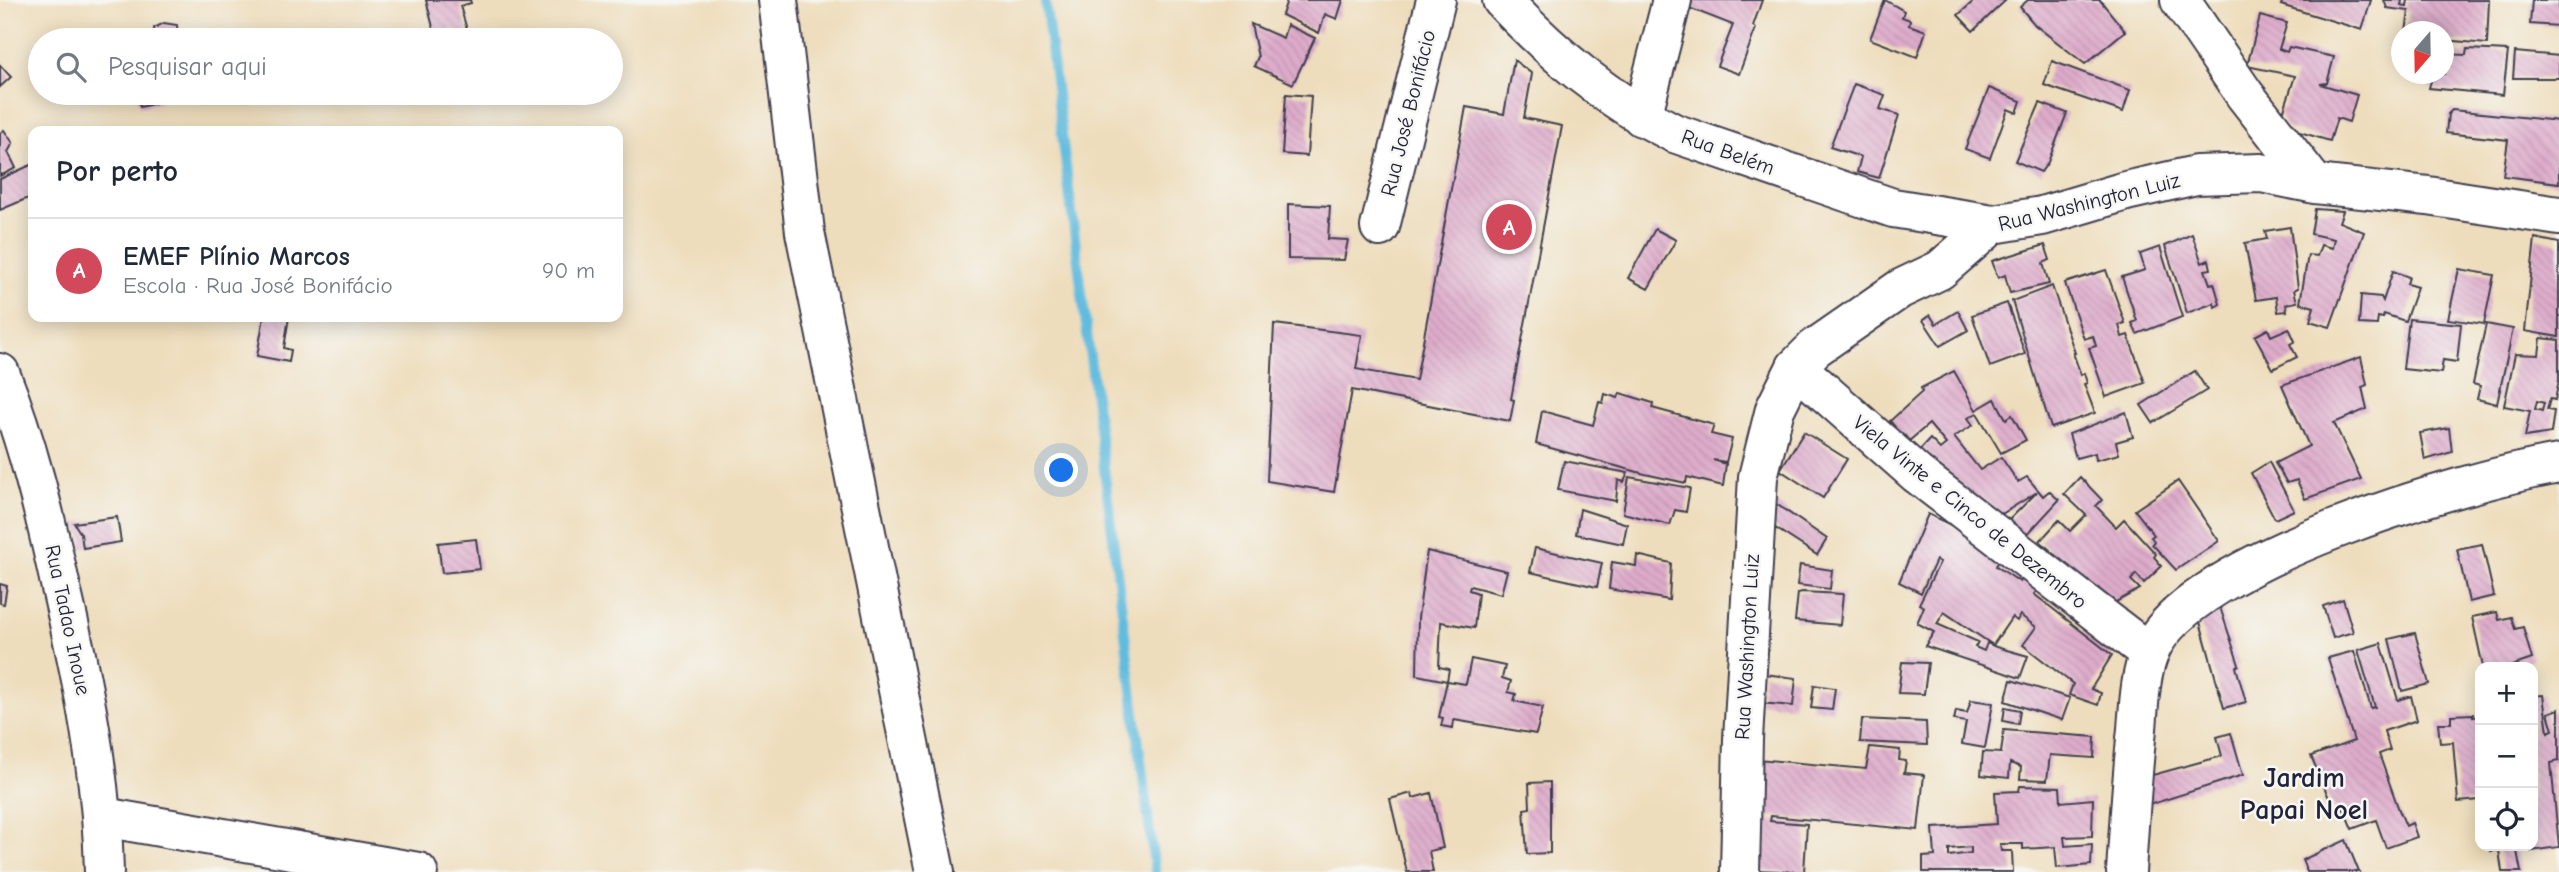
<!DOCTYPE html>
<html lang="pt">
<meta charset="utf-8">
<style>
:root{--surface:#fff;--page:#f6f6f7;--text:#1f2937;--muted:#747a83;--line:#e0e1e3;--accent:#d1495b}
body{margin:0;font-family:"Comic Neue",sans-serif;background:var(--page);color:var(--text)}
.controls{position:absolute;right:21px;bottom:21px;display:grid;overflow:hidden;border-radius:14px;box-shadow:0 4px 18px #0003}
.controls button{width:63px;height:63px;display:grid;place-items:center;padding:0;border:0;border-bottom:2px solid var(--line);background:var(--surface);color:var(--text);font:35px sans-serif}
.compass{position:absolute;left:2391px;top:21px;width:63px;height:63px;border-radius:50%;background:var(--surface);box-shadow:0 4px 18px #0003;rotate:200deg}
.you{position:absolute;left:1062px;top:471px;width:24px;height:24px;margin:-18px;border:5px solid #fff;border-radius:50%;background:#1a73e8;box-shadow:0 0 0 10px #1a73e833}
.badge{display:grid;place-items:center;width:46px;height:46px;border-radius:50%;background:var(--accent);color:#fff;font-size:23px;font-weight:700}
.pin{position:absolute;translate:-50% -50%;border:4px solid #fff;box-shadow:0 2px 7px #0006}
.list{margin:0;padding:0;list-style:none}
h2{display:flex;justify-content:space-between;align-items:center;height:91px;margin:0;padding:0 28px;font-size:30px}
h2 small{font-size:23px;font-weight:400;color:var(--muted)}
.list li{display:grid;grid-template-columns:46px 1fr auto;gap:21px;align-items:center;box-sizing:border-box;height:105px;padding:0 28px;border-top:2px solid var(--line)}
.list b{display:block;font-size:26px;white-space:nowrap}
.list p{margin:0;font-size:23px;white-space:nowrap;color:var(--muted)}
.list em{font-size:23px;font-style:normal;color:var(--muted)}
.icon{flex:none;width:38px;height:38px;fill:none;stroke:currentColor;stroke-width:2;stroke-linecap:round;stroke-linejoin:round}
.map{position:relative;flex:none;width:2559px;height:872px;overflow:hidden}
.search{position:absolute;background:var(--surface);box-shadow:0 4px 18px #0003;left:28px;top:28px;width:595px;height:77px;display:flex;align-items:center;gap:18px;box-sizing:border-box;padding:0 24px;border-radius:38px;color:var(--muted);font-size:26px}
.panel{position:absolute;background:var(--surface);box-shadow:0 4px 18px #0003;left:28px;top:126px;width:595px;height:196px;border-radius:14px}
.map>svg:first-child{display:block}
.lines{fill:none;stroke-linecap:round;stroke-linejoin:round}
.stream{stroke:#61bcde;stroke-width:10}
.building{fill:url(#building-back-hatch);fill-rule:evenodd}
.minor-casing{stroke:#413e4e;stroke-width:42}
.minor{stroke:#fff;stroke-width:38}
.labels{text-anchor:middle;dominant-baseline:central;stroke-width:5;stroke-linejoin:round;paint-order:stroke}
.street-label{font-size:21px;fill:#22223b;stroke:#f6f6f2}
.district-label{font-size:28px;font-weight:bold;fill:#22223b;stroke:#f6f6f2}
</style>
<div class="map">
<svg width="2559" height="872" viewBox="0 0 2559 872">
<defs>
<pattern id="building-back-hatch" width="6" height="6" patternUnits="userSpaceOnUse" patternTransform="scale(1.75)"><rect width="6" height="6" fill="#deaccb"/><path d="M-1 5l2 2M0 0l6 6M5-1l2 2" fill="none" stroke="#be94af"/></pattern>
</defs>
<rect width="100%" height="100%" fill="#f6f6f2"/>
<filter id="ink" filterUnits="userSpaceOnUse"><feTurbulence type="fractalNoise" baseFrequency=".0143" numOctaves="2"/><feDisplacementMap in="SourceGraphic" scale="14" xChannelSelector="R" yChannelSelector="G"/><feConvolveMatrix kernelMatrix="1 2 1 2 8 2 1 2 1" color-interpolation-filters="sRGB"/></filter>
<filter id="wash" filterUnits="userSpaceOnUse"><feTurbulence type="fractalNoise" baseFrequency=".00686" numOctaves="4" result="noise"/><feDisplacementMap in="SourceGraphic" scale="28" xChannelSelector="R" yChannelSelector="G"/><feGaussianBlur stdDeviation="1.57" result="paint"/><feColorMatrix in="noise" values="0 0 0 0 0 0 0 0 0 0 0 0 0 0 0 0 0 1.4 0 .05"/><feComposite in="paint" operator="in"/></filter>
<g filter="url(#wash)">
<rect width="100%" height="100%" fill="#eeddbc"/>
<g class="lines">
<path class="stream" d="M1045,0L1155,872"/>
</g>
<g id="blocks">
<g class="building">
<path d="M426,0H470L471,3L460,6L468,33L457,36L455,30L435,35Z"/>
<path d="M1287,0H1343L1337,19L1325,14L1319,33L1282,15Z"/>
<path d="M1692,0H1762L1753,26L1756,28L1739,74L1717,66L1733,25L1689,8Z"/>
<path d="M1885,0L1904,11L1902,17L1910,20L1909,25L1926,31L1917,57L1870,39Z"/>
<path d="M1975,0H2006L1973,31L1958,15Z"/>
<path d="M2028,0H2100L2125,31L2085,64L2035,25L2020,7Z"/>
<path d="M2283,0H2371L2362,30L2281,5Z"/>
<path d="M2384,0H2402L2401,5L2407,6L2408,0H2489L2487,44L2444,40V32H2406L2409,11L2387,8Z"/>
<path d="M2532,0H2559V26L2530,24Z"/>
<path d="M2260,16L2287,23L2279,49L2287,52L2289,47L2334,57L2327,83L2320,84L2357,95L2349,122L2337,118L2330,141L2286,128L2279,109L2284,110L2295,76L2247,66Z"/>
<path d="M164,23L177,25L178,40H155L154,28Z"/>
<path d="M1251,24L1283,38L1287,25L1315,38L1293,84L1254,66L1258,57Z"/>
<path d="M2467,49L2508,51L2503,95L2429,88L2432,77L2423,74H2444V54L2466,55Z"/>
<path d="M2515,52L2559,56V78H2513Z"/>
<path d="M1514,60L1532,74L1524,118L1562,126L1511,399L1514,400L1510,421L1352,390L1334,492L1267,481L1274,324L1362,335L1356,369L1416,380L1466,107L1504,114Z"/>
<path d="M2052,61L2130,90L2123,112L2044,85Z"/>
<path d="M0,65L11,77L0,87Z"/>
<path d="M1854,84L1885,95L1880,109L1899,115L1879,178L1857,172L1861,157L1830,147Z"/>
<path d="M1989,88L2021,101L2017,113L2008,109L1990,158L1965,149Z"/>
<path d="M136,93H157L160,102L140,107Z"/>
<path d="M1286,94L1311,96L1307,156L1282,154Z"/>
<path d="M2040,103L2067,113L2048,162L2041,172L2015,161Z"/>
<path d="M2452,110L2559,121V183L2503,176L2508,140L2446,133L2448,114Z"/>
<path d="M4,130L13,143L8,152L16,168L0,176V133Z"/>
<path d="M33,164V196L0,210V179Z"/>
<path d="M1288,204L1330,206L1328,239L1348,240L1344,260L1288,259Z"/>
<path d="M2315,209L2343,211L2339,222L2364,232L2330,327L2310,321L2314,307L2300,303L2308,255L2317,256L2321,245L2332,248L2334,239L2311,234Z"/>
<path d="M2290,227L2298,288L2294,290L2297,302L2286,304L2287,311L2278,312L2276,297L2256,300L2245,243L2267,239L2265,231Z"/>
<path d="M1655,229L1676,240L1648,289L1628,278Z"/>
<path d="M2192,234L2202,263L2209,260L2211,269L2205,270L2210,284L2214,283L2220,304L2215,307L2214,303L2187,313L2165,246Z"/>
<path d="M2535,238L2559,243V337L2525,331Z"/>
<path d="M2045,245L2050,260L2043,263L2049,284L2010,293L2005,275L1998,278L1992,261Z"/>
<path d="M2160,247L2182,317L2137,334L2132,323L2137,321L2122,277L2145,270L2140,254Z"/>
<path d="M2459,269L2494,275L2484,324L2448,319Z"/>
<path d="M2106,270L2125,323L2119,325L2122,337L2128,335L2145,383L2106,397L2089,348L2096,346L2093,336L2084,339L2065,283Z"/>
<path d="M2393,271L2409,277L2407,284L2417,287L2405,321L2384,314L2383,318L2378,317L2377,325L2359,324L2361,295L2381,297L2383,301Z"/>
<path d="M2052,286L2075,353H2073L2081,375L2084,373L2087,383L2084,384L2095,413L2051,428L2012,301Z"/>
<path d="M2007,303L2025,354L1990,367L1972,315Z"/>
<path d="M1958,311L1968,330L1940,346L1923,320L1930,315L1936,324Z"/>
<path d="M264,317H289L284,348L291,350L289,362L257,356Z"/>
<path d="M2409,319L2461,324L2457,362L2443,360L2441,373L2403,369Z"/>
<path d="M2486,324L2513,329L2497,404L2477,399L2480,386L2473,384Z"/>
<path d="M2289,328L2295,341L2290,344L2297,357L2273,369L2255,336L2268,329L2271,336Z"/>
<path d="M2541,338L2559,340V380L2555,400L2550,399L2547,410L2554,411L2551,433L2525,437L2530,411L2504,406L2515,354L2539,355ZM2537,401L2544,403L2542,411L2535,409Z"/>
<path d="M2361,357L2367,385L2362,387L2367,409L2334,423L2361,479L2305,499L2297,480L2287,483L2275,463L2309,446L2282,385Z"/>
<path d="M1954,371L1976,410L1995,399L2006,419L2012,415L2026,440L2001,453L1977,413L1968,418L1973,425L1954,437L1980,470L2001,457L2018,482L2027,477L2043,496L2049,491L2059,500L2024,538L2005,524L2037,492L1997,517L1919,451L1930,439L1940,449L1946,444L1929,424L1909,441L1905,436L1898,442L1890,432L1895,427L1890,421L1922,392L1921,388Z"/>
<path d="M2195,371L2207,390L2153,423L2141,405Z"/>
<path d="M1620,393L1653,403L1652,408L1714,425L1711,434L1732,439L1726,462L1713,460L1726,464L1723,486L1687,477L1686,483L1645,474L1536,444L1542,411L1593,425L1599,402L1603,403L1605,394L1618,398Z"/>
<path d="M2126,412L2133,437L2116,442L2119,454L2096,460L2095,453L2076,458L2069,434Z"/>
<path d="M2449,428L2452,452L2425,460L2420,433Z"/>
<path d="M1804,432L1847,459L1823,498L1780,470Z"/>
<path d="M1564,461L1628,473L1624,482L1618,480L1616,501L1558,490Z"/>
<path d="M2269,462L2294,510L2275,519L2251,473Z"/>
<path d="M1629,477L1690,488L1686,512L1675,510L1670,525L1623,513Z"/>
<path d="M2080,477L2102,500L2096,506L2116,527L2124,519L2156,554L2154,557L2162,566L2144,583L2136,574L2131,580L2140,589L2114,603L2098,588L2091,596L2045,555L2050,550L2040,541L2059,520L2070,531L2086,515L2064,494Z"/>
<path d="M2178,481L2219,541L2176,570L2152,544L2154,541L2151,537L2154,535L2135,510Z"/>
<path d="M1769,499L1827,539L1817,555L1766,522Z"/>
<path d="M1580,509L1627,524L1623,544L1576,534Z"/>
<path d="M1928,514L1955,527L2000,559L1996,566L2020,582L2023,577L2038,588L2034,594L2112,655L2091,689L2101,693L2098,705L2069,695L2073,684L2023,645L2036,627L2020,615L2017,621L2012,617L1993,645L1944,612L1937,624L1978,642L1975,647L1984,651L1987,643L1996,647L2028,656L2020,678L1925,646L1934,632L1917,623L1924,607L1919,604L1940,562L1936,560L1921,593L1899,582Z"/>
<path d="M117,517L121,542L83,548L81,534L74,523Z"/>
<path d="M476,539L480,569L442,573L438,543Z"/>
<path d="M2482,544L2494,596L2469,602L2457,549Z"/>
<path d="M1535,548L1602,563L1597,587L1530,572Z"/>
<path d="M1427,551L1507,571L1501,594L1470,586L1469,590L1478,593L1474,628L1441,622L1439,667L1449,669L1447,681L1417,675L1418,618Z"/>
<path d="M1637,555L1671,563L1669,600L1609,589L1612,562L1636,566Z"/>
<path d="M1800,565L1832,570L1830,589L1797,585Z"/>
<path d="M0,584L7,586L4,604L0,603Z"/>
<path d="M1802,592L1843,594L1840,625L1795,621L1798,593Z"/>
<path d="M2343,599L2353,632L2333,638L2323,606Z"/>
<path d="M2218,601L2239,665L2236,667L2246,702L2224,708L2197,611Z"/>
<path d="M2497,612L2499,620L2511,617L2515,629L2523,627L2532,659L2509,667H2483L2472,617Z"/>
<path d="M2415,633L2429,684L2402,691L2389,639Z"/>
<path d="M2381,643L2398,700L2411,696L2417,720L2384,731L2390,750L2379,754L2399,810L2406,826L2412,823L2417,837L2386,848L2376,820L2352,829L2343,807L2334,810L2311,756L2354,741L2328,658L2354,651L2371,708L2375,707L2358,650Z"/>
<path d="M1471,659L1505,666L1502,678L1511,681L1508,692L1516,694L1514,701L1543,707L1536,734L1454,720L1453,728L1441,726L1443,718L1439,717L1447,681L1466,684Z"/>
<path d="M1902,662L1928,663L1924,694L1898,693Z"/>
<path d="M1764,674L1796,678L1793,706L1760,703Z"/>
<path d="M2011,680L2070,698L2062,720L2005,701Z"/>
<path d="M1814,685L1835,688L1832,710L1811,708Z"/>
<path d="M2543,695L2548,732L2553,730L2548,713L2559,709V761L2551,763L2559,847L2531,851L2533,696Z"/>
<path d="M1971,700L1993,703L1985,748L1962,744L1966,722L1954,720L1956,711L1967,713Z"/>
<path d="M2005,707L2020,710L2018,724L2003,721Z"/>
<path d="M2473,714V717L2480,716V800L2458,802L2453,742L2440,743L2438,723H2451V715Z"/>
<path d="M1862,719L1926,722L1927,745L1860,742Z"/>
<path d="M2004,730L2095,737L2094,758L2050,755L2047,780L2020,779L2021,767L2010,763L2009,778L1981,775L1983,752L2001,753Z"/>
<path d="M2231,733L2243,775L2149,805V776L2222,756L2217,737Z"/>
<path d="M1870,747L1900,750L1899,760L1906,761L1904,773L1924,775L1918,830L1771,816L1770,821L1807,824L1804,872L1754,870L1757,759L1866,769Z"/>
<path d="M1550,782V853L1527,854L1524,809L1530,808L1529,783Z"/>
<path d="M2020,786L2060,787L2061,802L2093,799L2092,836L2064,837L2065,846L2092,844L2091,865L2057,868L2055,847L2023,849V844H2000L2001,851H2012L2013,872H1923V857L1935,856L1933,828L1997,824L1995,792L2019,791ZM1971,847V853L1949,856V849Z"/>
<path d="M1412,793L1413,798L1431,793L1443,848L1429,851L1433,872H1407L1390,799Z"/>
<path d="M2346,840L2359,872H2307L2302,860Z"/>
<path d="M2491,846H2516L2521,872H2502L2499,850L2491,851Z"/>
</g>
</g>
</g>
<g filter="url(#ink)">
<use href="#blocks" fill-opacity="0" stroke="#413e4e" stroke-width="2"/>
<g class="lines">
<g class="minor-casing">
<g id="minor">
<path d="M778,0L805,232L935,872"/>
<path d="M1502,0C1553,54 1607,100 1674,133L1893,208L1993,224"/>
<path d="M2180,0L2245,95L2315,184"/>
<path d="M1642,117L1672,0"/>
<path d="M1380,227L1436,0"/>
<path d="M1796,367L1917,474L2149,653"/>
<path d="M0,373C28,443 45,515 61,588C83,682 102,775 104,872"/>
<path d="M103,817L418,872"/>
<path d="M1740,872L1743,739L1758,477L1775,409L1796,367L1815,348L1900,289L1940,270L1993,224L2042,216L2126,191L2196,175L2261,173L2315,184L2428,196L2559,216"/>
<path d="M2126,872C2129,824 2132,777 2137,729C2139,704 2140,675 2150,651C2188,561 2465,480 2559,464"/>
</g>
</g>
<use href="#minor" class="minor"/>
</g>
</g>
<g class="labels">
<g class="street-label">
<text transform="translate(1408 113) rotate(-76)">Rua José Bonifácio</text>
<text transform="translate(1728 152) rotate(20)">Rua Belém</text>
<text transform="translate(2089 202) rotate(-14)">Rua Washington Luiz</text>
<text transform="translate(1970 512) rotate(39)">Viela Vinte e Cinco de Dezembro</text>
<text transform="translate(68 620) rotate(78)">Rua Tadao Inoue</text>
<text transform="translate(1747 647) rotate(-87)">Rua Washington Luiz</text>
</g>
<g class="district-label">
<text x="2304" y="778">Jardim<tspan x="2304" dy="32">Papai Noel</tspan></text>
</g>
</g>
</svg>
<div class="controls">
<button>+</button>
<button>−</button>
<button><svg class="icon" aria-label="locate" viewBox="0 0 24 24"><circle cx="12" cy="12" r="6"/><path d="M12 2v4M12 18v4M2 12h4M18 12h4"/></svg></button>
</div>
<svg class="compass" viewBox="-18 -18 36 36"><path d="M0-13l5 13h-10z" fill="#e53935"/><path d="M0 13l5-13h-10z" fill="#747a83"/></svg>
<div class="you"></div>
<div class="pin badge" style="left:1509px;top:227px">A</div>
<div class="search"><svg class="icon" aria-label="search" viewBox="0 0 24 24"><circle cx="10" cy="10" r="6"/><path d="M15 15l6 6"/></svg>Pesquisar aqui</div>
<section class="panel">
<h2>Por perto<small></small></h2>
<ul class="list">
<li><span class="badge">A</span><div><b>EMEF Plínio Marcos</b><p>Escola · Rua José Bonifácio</p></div><em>90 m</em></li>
</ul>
</section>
</div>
